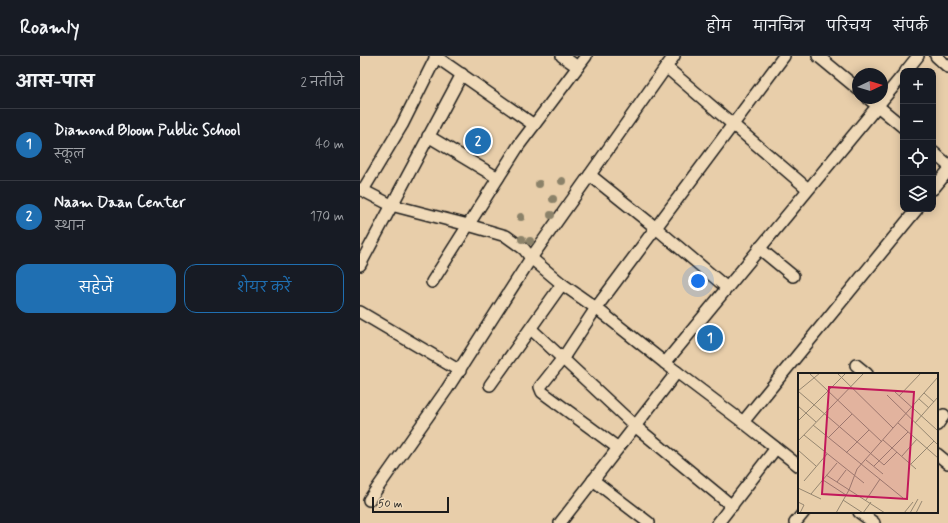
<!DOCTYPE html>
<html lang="hi">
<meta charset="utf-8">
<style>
:root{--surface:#171b24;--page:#20242c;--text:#f1f3f6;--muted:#9ea1a6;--line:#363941;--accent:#1f6fb2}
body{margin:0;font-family:Mynerve,"Playpen Sans Deva",sans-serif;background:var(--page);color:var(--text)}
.controls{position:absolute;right:12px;top:12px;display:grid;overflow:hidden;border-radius:8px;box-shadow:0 2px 10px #0003}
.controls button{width:36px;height:36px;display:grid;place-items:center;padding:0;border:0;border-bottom:1px solid var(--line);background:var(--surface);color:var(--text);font:20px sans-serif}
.compass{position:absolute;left:492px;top:12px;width:36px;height:36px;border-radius:50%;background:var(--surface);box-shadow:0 2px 10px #0003;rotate:86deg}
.scale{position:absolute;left:12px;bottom:10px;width:77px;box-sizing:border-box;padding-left:4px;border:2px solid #1c1c1c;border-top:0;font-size:11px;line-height:14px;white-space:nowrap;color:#1c1c1c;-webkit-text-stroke:3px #f0dab9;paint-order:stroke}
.you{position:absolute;left:338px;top:225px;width:14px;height:14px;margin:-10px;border:3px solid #fff;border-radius:50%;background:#1a73e8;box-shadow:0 0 0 6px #1a73e833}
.badge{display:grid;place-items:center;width:26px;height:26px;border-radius:50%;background:var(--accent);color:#fff;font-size:13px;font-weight:700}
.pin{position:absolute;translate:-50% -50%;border:2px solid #fff;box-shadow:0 1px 4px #0006}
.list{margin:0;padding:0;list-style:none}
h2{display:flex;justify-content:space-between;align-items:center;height:52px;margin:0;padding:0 16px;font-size:17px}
h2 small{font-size:13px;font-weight:400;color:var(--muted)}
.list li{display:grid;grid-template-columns:26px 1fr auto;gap:12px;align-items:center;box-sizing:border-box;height:72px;padding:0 16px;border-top:1px solid var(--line)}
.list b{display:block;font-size:15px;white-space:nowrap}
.list p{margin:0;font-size:13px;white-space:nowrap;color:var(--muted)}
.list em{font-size:13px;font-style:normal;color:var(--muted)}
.actions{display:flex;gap:8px;padding:12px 16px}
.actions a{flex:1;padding:9px 0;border:1px solid var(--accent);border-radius:12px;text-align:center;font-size:14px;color:var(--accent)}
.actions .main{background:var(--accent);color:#fff}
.icon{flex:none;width:22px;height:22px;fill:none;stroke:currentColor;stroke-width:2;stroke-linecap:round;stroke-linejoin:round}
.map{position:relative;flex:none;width:588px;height:467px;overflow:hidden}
header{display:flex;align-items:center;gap:24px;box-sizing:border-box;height:56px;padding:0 20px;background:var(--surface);border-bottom:1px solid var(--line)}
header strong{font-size:19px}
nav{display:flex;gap:22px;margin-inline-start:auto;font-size:14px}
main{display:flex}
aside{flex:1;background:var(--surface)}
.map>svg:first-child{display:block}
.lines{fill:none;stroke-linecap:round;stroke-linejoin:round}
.street-casing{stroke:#1c1c1c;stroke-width:14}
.street{stroke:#f0dab9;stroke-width:11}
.tree{fill:#8b8269}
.inset-road{fill:none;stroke:#968771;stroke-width:1}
.view{fill:#c2185b;fill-opacity:0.15;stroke:#c2185b;stroke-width:2}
.inset-edge{fill:none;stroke:#1c1c1c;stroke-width:2}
</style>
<header>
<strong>Roamly</strong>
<nav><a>होम</a><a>मानचित्र</a><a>परिचय</a><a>संपर्क</a></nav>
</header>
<main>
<aside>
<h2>आस-पास<small>2 नतीजे</small></h2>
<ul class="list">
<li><span class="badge">1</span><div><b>Diamond Bloom Public School</b><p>स्कूल</p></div><em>40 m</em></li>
<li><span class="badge">2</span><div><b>Naam Daan Center</b><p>स्थान</p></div><em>170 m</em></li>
</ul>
<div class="actions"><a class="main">सहेजें</a><a>शेयर करें</a></div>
</aside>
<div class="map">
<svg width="588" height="467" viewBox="0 0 588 467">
<rect width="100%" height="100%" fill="#e8ceaa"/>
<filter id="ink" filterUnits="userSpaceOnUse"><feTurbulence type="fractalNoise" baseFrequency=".025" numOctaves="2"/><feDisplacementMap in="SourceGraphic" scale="8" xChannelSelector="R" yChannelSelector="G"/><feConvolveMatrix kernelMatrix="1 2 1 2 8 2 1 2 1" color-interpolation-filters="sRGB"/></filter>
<g filter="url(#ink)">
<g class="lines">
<g class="street-casing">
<g id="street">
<path d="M75,0L174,69"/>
<path d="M202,0L218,11"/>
<path d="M458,0L498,33"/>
<path d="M576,0L588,11"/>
<path d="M306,11L448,133"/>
<path d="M546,15L558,0"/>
<path d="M508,42L543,71"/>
<path d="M68,80L138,122"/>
<path d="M573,96L588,109"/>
<path d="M230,119L296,172L367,232"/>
<path d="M0,133L31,149L108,169L146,180L164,193L171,202L202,228L236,252L305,307L383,366L439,410"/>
<path d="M573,133L588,115"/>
<path d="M3,134L42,69L76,1"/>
<path d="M399,192L433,220"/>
<path d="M0,209L102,18"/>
<path d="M72,226L159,89L226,0"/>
<path d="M0,256L100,315"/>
<path d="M171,273L275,370L372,450"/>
<path d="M305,307L543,19"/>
<path d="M496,309L507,318"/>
<path d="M130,329L202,228"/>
<path d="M383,366L557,153"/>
<path d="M577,369L584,359"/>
<path d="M258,392L182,336L180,331L203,302L236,252L424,0"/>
<path d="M577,398L588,407"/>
<path d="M233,424L289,467"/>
<path d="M9,444L87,333L171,202L314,0"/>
<path d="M499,456L514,467"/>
<path d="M200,467L317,316"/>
<path d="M358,467L416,392"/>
<path d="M435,467L444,456"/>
</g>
</g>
<use href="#street" class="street"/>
</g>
<g class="tree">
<circle cx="202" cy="125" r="4"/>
<circle cx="179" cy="128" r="4"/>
<circle cx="193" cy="143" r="4"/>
<circle cx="191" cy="159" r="4"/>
<circle cx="161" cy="161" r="4"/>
<circle cx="162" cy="183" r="4"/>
<circle cx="170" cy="185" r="4"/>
</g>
</g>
<g transform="translate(438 317)">
<rect width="140" height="140" fill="#e8ceaa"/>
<path class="inset-road" d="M11,0L84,69M39,0L95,55M0,18L86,92L99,79M0,18L22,0M97,19L139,57M126,20L136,29M89,22L139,71M101,23L123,0M121,26L131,35M0,33L18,49M0,48L48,0M100,50L140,85M117,50L140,24M15,52L105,125M6,62L66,110M30,65L54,41M85,67L118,96M0,68L66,0M0,77L18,93M48,80L71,57M104,83L119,66M68,87L85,101M113,91L136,68M76,93L110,59M28,102L87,140M25,107L48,122M6,108L29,81M39,109L48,97M0,115L23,126M13,121L39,90M45,127L65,140M68,127L82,106M0,129L6,132L2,140M38,140L51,117L59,96L140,4M65,140L73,129M106,140L115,129M112,140L120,126M118,140L124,128"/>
<path class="view" d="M31,14L116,19L109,126L24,121Z"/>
<rect width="140" height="140" class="inset-edge"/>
</g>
</svg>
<div class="controls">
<button>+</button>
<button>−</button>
<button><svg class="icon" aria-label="locate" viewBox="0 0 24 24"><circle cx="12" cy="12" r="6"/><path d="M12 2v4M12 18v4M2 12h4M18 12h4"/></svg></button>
<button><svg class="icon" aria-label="layers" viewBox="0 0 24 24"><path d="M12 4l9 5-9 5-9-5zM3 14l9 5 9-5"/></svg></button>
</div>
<svg class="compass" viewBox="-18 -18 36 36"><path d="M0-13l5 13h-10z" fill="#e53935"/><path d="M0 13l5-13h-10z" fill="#9ea1a6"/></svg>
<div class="scale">50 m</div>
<div class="you"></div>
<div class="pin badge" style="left:350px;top:282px">1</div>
<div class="pin badge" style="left:118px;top:85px">2</div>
</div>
</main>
